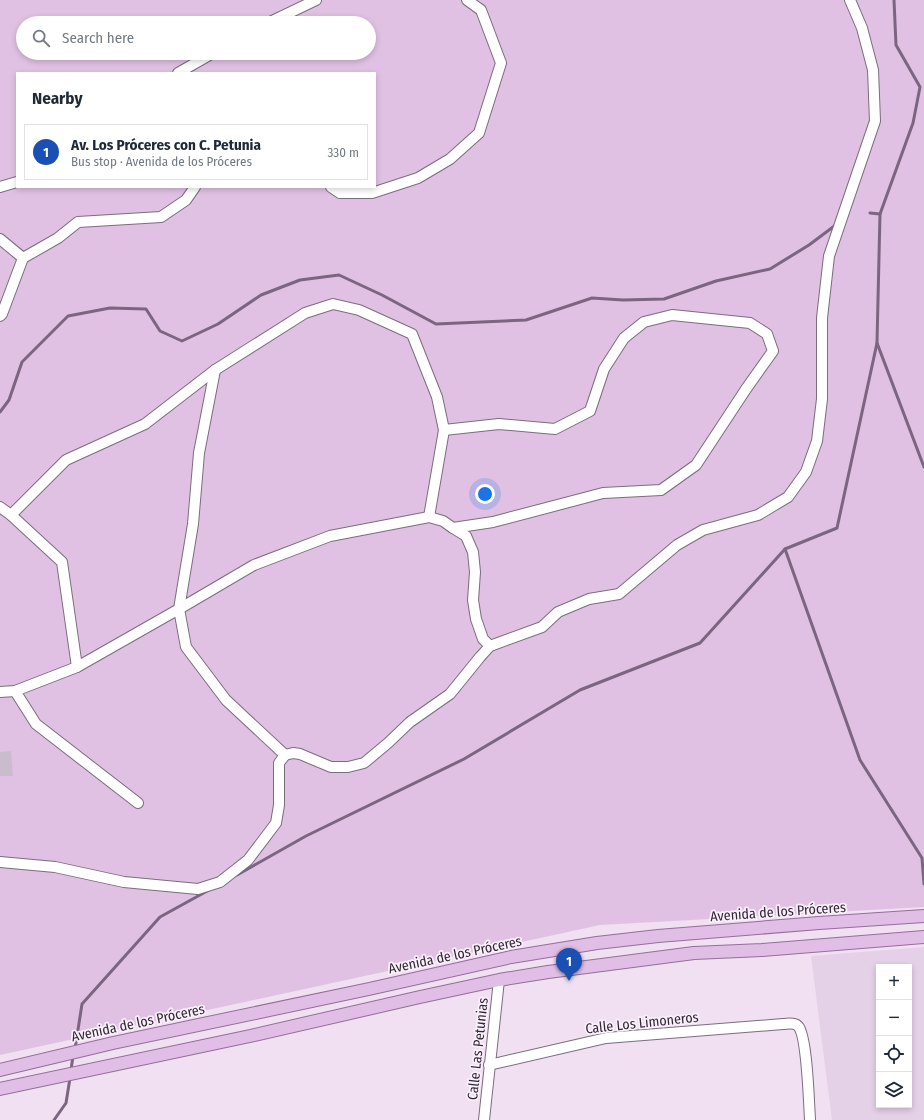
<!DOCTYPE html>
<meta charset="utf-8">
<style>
:root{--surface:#fff;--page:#f6f6f7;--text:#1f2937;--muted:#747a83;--line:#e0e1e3;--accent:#2563eb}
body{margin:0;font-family:"Fira Sans Condensed",sans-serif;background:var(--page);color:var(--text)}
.controls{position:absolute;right:12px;bottom:12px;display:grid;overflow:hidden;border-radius:0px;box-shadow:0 2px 6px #0003}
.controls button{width:36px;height:36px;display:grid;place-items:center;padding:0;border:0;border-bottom:1px solid var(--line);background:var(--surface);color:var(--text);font:20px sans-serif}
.you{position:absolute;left:485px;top:494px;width:14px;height:14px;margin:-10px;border:3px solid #fff;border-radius:50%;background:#1a73e8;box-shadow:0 0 0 6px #1a73e833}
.badge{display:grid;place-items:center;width:26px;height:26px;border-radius:50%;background:var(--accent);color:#fff;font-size:13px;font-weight:700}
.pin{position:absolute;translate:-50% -33px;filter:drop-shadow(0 1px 2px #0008)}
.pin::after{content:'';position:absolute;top:21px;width:14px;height:12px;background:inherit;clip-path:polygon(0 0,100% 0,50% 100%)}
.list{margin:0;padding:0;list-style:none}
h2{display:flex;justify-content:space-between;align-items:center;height:52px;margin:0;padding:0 16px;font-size:17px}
h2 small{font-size:13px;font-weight:400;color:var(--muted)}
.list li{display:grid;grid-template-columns:26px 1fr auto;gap:12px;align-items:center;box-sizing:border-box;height:56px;margin:0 8px 8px;padding:0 8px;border:1px solid var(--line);border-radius:0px}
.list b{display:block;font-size:15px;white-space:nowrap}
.list p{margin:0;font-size:13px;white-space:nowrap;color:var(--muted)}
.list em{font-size:13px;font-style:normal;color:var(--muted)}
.icon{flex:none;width:22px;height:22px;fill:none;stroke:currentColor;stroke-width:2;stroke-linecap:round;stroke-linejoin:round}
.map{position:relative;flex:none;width:924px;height:1120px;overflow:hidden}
.search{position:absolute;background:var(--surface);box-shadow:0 2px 6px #0003;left:16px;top:16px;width:360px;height:44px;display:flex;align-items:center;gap:10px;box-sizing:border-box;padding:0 14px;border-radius:22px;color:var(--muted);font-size:15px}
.panel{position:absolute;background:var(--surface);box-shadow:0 2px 6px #0003;left:16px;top:72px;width:360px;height:116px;border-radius:0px}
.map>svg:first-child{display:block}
.built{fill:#e4d0e7;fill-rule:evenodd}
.green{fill:#e0c1e3;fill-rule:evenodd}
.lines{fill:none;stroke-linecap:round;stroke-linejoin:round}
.stream{stroke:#7c6580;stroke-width:3}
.building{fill:#cbbccd}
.minor-casing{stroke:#7b6d7d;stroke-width:12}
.major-casing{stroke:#956e9a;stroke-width:14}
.minor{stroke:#fff;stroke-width:10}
.major{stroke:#e0bee5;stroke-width:12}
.labels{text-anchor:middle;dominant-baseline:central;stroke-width:3.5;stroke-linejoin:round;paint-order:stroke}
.street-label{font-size:14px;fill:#2e282f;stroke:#fbeffd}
</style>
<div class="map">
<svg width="924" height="1120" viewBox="0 0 924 1120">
<rect width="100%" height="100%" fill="#f0e0f2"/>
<path class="built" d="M924,947V1120H832L811,956ZM879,967H909V1105H879Z"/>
<path class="green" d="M0,0H924V907L600,925L0,1055ZM23,23H369V53H23ZM17,73H375V187H17Z"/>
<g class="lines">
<g class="stream">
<path d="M894,0L896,45L920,87L913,123L880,214L877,343L837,528L785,549L860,760L922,858L924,884"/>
<path d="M870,213L880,214"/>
<path d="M877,343L924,467"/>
<path d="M0,412L9,400L22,362L68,316L110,308L146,309L160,331L182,341L218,324L261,295L300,280L339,275L382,295L436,324L526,320L592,298L623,300L664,299L716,281L770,269L809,245L837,224"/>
<path d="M237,875L306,836L464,759L580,690L700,643L785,549"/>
<path d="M75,1049L82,1004L160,917L209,890"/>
<path d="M71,1070L73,1056"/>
<path d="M54,1120L66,1103L70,1078"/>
</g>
</g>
<path class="building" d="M11,751L13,776H0V752Z"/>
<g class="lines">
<g class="minor-casing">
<g id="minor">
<path d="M268,23L316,0"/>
<path d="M178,73L213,53"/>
<path d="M0,187L17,182"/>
<path d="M331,187L340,193H372L418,178L450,159L479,133L501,63L481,10L467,0"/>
<path d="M0,239L23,258L2,314L0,316"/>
<path d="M23,258L58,238L78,222L161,217L186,200L195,187"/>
<path d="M0,507L11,515L62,562L77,667"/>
<path d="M11,515L66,460L145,424L215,370L305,313L333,304L359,310L412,334L437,397L444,430L499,424L555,429L590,411L604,369L624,338L644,322L672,315L750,323L767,334L773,351L746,389L696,465L661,490L603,493L493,522L453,528L443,521L429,517L330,536L254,565L179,609"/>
<path d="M429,517L444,430"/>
<path d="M453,528L466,536L473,552L475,572L473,600L476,619L483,639L490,646"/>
<path d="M179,609L193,524L199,453L215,370"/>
<path d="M15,691L36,724L138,803"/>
<path d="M0,692L15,691L77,667L179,609L186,647L226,700L285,755L293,753L300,754L331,767H348L364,763L388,743L410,722L450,694L480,657L490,646L542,627L558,612L589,599L619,594L677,545L703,530L758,515L788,497L806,472L817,441L822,399V318L829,256L875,121L873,70L862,28L850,0"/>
<path d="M0,862L55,867L124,882L198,889L220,882L248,860L276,823L279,805V763L285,755"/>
<path d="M489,1065L606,1038L783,1024C787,1024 794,1022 798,1026C807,1035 809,1103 810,1120"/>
<path d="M484,1120L499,980"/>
</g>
</g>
<g class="major-casing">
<g id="major">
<path d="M0,1070L113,1043L369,989L511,957L597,943L658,936L819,923L924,916"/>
<path d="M0,1089L250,1036L420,997L499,980L548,972L694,953L762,950L924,937"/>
</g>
</g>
<use href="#minor" class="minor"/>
<use href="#major" class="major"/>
</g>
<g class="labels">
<g class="street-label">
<text transform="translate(778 912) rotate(-4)">Avenida de los Próceres</text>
<text transform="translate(455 955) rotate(-12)">Avenida de los Próceres</text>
<text transform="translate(138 1023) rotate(-12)">Avenida de los Próceres</text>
<text transform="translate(642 1023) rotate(-6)">Calle Los Limoneros</text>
<text transform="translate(478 1049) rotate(-84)">Calle Las Petunias</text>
</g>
</g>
</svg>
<div class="controls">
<button>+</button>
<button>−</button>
<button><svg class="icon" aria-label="locate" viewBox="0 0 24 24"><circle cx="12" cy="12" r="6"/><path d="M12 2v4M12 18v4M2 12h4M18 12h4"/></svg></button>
<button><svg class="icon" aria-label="layers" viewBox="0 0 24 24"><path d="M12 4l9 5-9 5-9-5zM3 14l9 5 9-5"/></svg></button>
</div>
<div class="you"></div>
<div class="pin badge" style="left:569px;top:981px;background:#1a4fb4">1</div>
<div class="search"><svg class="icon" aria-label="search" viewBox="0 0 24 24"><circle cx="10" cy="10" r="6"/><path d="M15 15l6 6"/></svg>Search here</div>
<section class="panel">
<h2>Nearby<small></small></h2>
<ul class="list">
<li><span class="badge" style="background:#1a4fb4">1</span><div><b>Av. Los Próceres con C. Petunia</b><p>Bus stop · Avenida de los Próceres</p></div><em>330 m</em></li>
</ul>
</section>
</div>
